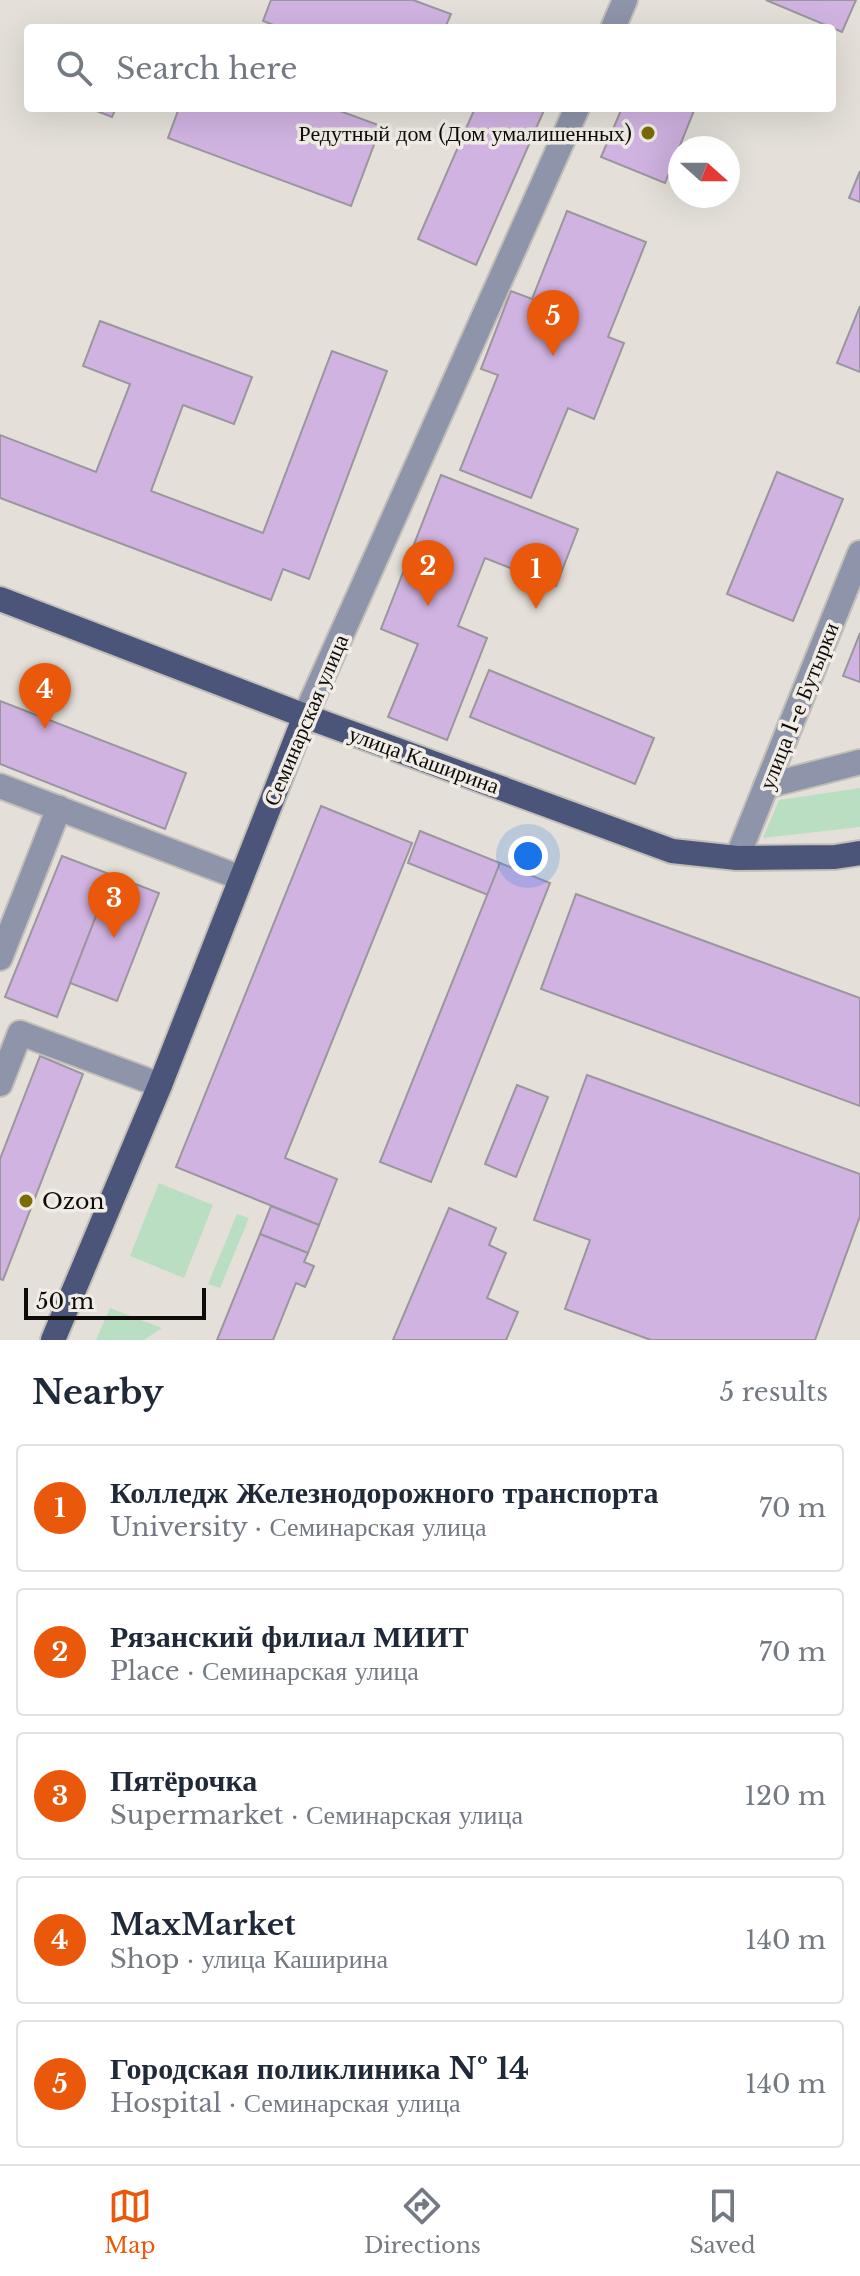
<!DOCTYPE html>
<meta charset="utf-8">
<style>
:root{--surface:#fff;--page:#f2f2f3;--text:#1f2937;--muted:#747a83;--line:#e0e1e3;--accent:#ea580c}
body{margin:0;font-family:"Libre Baskerville",serif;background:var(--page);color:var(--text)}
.compass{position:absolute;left:668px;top:136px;width:72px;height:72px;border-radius:50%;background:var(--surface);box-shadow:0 8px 32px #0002;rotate:111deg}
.scale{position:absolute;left:24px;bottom:20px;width:182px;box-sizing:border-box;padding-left:8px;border:4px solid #0e0c0a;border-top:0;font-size:22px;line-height:28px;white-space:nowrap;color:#0e0c0a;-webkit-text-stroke:6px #f1ede6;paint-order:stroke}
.you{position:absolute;left:528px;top:856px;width:28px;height:28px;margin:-20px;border:6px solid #fff;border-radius:50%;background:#1a73e8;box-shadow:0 0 0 12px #1a73e833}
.badge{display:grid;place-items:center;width:52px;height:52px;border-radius:50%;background:var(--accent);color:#fff;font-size:26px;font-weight:700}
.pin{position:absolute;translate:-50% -66px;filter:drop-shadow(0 2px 4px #0008)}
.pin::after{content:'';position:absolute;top:42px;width:28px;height:24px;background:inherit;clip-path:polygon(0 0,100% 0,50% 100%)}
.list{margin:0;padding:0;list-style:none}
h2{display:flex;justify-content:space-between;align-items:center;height:104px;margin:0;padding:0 32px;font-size:34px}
h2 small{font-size:26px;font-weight:400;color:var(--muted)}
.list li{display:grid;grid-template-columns:52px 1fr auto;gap:24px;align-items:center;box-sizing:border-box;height:128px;margin:0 16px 16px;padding:0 16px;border:2px solid var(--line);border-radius:8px}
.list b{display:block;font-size:30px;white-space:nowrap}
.list p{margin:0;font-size:26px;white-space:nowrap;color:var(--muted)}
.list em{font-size:26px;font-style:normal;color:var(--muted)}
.icon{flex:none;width:44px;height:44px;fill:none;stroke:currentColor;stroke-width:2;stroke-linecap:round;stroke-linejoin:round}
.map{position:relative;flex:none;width:860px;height:1340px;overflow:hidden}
.search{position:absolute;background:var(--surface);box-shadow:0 8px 32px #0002;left:24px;right:24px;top:24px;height:88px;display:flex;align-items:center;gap:20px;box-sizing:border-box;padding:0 28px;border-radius:8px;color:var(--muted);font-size:30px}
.sheet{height:824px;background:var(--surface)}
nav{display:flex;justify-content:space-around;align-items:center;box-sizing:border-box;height:112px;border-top:2px solid var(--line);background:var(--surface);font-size:22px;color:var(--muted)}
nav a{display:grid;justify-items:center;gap:4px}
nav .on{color:var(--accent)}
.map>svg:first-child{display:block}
.green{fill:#badec1}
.building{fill:#d0b3e1;stroke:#9a969d;stroke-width:2}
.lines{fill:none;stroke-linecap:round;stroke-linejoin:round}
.minor-casing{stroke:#c2beb8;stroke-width:28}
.major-casing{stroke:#c2beb8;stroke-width:28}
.minor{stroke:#8e94a9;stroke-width:24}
.major{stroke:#4b5579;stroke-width:24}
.poi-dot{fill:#7c6c06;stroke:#f1ede6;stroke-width:3}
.labels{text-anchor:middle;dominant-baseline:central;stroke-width:7;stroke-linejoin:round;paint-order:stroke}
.poi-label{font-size:22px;fill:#0e0c0a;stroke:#f1ede6;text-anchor:end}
.street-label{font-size:22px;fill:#0e0c0a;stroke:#f1ede6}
</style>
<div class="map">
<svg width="860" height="1340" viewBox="0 0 860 1340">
<rect width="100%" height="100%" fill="#e4e0d9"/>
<g class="green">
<path d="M860,788V827L763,838L779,800Z"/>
<path d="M159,1183L213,1205L184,1278L130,1256Z"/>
<path d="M237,1214L249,1218L220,1288L208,1284Z"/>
<path d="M110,1308L162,1328L144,1340H96Z"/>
</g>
<g class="building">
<path d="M271,0H413L451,14L445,28H281L263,21Z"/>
<path d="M766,0H856L842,32Z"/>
<path d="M89,108H116L112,117Z"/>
<path d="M179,108H332L381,126L351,206L168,138Z"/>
<path d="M475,108H545L476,265L418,239Z"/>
<path d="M622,108H695L665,183L601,157Z"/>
<path d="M860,171V202L849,198Z"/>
<path d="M567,211L646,242L608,337L624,343L594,419L568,408L531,498L460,470L498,375L481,369L511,291L532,299Z"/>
<path d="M860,306V372L837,363Z"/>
<path d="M100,321L252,377L234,424L183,405L151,491L263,533L332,351L387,371L309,579L283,569L271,600L0,498V435L96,472L130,384L83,366Z"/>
<path d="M777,472L843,499L793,621L727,594Z"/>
<path d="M441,475L578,529L556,586L485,558L458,626L487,638L447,740L388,717L418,644L381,629Z"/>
<path d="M860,633V682L843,676Z"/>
<path d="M489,670L654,738L635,784L470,717Z"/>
<path d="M0,701L186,773L165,829L0,764Z"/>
<path d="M321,806L412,843L285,1158L337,1179L319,1225L176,1167Z"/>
<path d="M420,831L500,863L488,895L408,863Z"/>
<path d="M62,856L112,875L57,1017L5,997Z"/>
<path d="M500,863L550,883L431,1182L380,1162Z"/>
<path d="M112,875L159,893L117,1001L70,983Z"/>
<path d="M576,894L860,998V1106L541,989Z"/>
<path d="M40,1056L83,1074L3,1280L0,1279V1159Z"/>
<path d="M587,1075L860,1174V1216L815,1340H651L565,1309L590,1240L534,1220Z"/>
<path d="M517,1085L548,1097L516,1177L485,1164Z"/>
<path d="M271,1206L319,1225L308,1253L260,1234Z"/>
<path d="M449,1208L496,1228L489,1245L506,1253L487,1298L518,1312L506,1340H393Z"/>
<path d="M260,1234L308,1253L304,1262L314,1266L305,1287L296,1283L273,1340H217Z"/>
</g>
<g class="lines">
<g class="minor-casing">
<g id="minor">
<path d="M613,28L625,0"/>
<path d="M305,716L577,108"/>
<path d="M0,786L241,878"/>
<path d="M766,786L860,762"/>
<path d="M737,858L860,553"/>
<path d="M0,958L59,808"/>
<path d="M0,1084L20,1033L160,1085"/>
</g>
</g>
<g class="major-casing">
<g id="major">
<path d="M0,599L305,716L672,851L737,858L835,857L860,853"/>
<path d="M53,1340L160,1085L305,716"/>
</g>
</g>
<use href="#minor" class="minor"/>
<use href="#major" class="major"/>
</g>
<g class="poi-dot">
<circle cx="648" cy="133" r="8"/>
<circle cx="26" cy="1201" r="8"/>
</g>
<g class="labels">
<g class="poi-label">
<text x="632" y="133">Редутный дом (Дом умалишенных)</text>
<text x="42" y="1201" text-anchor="start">Ozon</text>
</g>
<g class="street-label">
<text transform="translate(799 706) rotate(-68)">улица 1-е Бутырки</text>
<text transform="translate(306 720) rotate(-67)">Семинарская улица</text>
<text transform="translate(424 760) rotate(20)">улица Каширина</text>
</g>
</g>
</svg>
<svg class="compass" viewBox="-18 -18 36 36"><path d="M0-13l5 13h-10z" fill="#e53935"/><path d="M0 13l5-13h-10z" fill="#747a83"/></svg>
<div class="scale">50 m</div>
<div class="you"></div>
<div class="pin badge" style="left:536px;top:609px">1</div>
<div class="pin badge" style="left:428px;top:606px">2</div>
<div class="pin badge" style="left:114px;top:938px">3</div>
<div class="pin badge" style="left:45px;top:729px">4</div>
<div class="pin badge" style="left:553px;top:356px">5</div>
<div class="search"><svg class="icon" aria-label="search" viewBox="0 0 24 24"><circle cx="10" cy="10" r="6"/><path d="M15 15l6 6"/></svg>Search here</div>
</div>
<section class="sheet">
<h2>Nearby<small>5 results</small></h2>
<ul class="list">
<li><span class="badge">1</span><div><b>Колледж Железнодорожного транспорта</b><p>University · Семинарская улица</p></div><em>70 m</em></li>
<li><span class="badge">2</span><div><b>Рязанский филиал МИИТ</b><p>Place · Семинарская улица</p></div><em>70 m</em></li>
<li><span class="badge">3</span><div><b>Пятёрочка</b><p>Supermarket · Семинарская улица</p></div><em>120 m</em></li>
<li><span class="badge">4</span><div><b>MaxMarket</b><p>Shop · улица Каширина</p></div><em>140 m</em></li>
<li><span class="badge">5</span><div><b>Городская поликлиника № 14</b><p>Hospital · Семинарская улица</p></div><em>140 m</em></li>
</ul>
</section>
<nav>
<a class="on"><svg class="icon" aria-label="map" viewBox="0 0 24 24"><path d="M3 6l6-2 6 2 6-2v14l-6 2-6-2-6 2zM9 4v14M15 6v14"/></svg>Map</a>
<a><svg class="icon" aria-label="directions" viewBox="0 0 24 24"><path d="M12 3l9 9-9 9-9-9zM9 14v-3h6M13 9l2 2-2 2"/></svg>Directions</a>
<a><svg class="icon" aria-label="saved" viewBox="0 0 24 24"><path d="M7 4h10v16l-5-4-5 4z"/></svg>Saved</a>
</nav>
